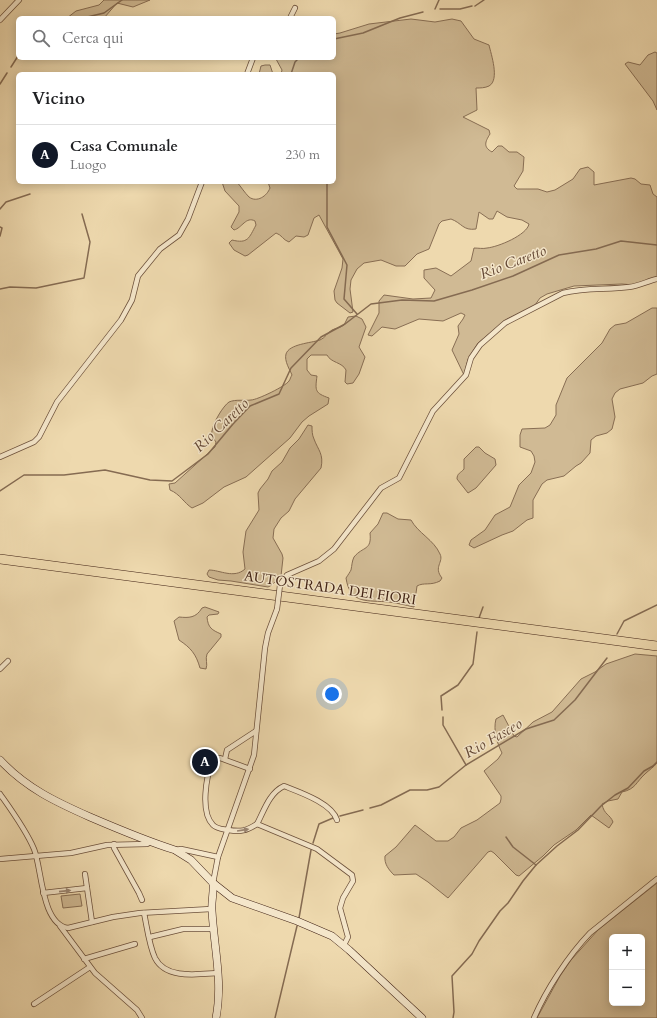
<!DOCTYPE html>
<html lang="it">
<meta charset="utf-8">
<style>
:root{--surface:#fff;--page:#f6f6f6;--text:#202124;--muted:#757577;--line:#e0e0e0;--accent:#111827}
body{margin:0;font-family:Cardo,serif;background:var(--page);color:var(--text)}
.controls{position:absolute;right:12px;bottom:12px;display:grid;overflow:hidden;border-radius:6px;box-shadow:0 2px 10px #0003}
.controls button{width:36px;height:36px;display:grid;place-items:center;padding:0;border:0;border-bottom:1px solid var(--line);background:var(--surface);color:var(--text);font:20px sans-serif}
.you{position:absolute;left:332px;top:694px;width:14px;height:14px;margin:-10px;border:3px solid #fff;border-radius:50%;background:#1a73e8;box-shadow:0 0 0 6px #1a73e833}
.badge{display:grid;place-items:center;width:26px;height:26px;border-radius:50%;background:var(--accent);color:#fff;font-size:13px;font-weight:700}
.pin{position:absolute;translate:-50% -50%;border:2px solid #fff;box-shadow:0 1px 4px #0006}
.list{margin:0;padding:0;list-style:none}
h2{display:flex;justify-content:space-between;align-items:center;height:52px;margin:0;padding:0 16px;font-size:17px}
h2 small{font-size:13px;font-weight:400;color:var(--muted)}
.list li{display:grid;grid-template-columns:26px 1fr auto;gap:12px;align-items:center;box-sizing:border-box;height:60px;padding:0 16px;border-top:1px solid var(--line)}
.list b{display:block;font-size:15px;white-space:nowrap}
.list p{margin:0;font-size:13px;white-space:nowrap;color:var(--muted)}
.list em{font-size:13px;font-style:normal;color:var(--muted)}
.icon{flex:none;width:22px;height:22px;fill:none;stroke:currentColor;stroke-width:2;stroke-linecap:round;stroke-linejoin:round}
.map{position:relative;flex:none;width:657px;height:1018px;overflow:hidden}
.search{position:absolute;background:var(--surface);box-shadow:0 2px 10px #0003;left:16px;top:16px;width:320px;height:44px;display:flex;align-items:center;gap:10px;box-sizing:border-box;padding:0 14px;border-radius:6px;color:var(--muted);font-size:15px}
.panel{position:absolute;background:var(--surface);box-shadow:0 2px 10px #0003;left:16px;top:72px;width:320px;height:112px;border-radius:6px}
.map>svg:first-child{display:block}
.green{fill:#d0ba94;stroke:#886e54;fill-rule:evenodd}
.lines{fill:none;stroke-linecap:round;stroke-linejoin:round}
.stream{stroke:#856b52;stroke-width:1.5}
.street-casing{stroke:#6c503b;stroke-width:6}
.secondary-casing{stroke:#402215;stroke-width:8}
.highway-casing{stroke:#402215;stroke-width:10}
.street{stroke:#f4e6ca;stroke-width:4.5}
.secondary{stroke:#f4e6ca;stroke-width:7}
.highway{stroke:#eed9ae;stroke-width:9}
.street-bridge-casing{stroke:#6c503b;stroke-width:6;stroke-linecap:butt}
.street-bridge{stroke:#f4e6ca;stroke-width:4.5}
.oneway{fill:#9a8470}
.labels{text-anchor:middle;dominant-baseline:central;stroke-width:3;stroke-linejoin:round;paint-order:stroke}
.street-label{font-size:14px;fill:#402215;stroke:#f4e6ca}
.water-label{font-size:15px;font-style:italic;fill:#624633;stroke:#f4e6ca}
</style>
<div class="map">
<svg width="657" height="1018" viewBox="0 0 657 1018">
<rect width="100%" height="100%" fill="#eed9ae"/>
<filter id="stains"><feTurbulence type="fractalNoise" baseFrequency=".005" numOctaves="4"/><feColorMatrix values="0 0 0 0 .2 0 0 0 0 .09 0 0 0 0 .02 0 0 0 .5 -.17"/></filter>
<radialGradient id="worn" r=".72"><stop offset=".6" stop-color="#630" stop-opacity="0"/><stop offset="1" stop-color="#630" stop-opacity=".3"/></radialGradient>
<g class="green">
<path d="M104,0H150L133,7L117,3L104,18H67L76,11L99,5Z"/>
<path d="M411,19L435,22L452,19L461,21L474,39L489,45C491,54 500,80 489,86C485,88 480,88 476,88L477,110L463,117L489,130L490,134C485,142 483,147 492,152L498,146H502L509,152H517L524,157L523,171L514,186L517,189H538L547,192L555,190L573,179L580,169L588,167L594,172V185L631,178L635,179L641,184L650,185L653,194L657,197V277L634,285L622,284L574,286L547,294L540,298L535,305L523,312L507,319L478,343L468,359L464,375L452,350L459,334L458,326L463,319L465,315L461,313L443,321L419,319L395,329L382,327L372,336L368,335L379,313V301L384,295L413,299L431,298L435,290L424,278V270L436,268L451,276L471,261L474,248C478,248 483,249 487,248C498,247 527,235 529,224L522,220L507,217L497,211L493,219H489L479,212L476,229C463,231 462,223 451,219L442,221L439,224L429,249L417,254L405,266H396L381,260L364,263L357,269L351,280L350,289L353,312L350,313L337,303L335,300L334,291L342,268L343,259L319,215L314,218L308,235L304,237L296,236L289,242C283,240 282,235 276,233L248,255L245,256L234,250L229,243L232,240C248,244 249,238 256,225L255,221C246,216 242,228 234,230L231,227L239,212V206L225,191L222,182H237C241,187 245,193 249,197C257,203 267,196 270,188L268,182H334V74H281L282,70L276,59L334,58V34L340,33L369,24Z"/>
<path d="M655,52L657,53V110L653,101L625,64L628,62L640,65L648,55Z"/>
<path d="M265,65H270L273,74H259L261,66Z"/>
<path d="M652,308H657V374L652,376L643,383L620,389L615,393L612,399L615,417L612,429L607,433L596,436L591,440L590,453L581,463L576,466L564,476L547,480L542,484L533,500V518L527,520L513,531L502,535L474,548L469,545L471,540L485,530L495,515L510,507L519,485L531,473L535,462L534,456L531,451L520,447V435L522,429L545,428L550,425L556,415V405L567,378L602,343L610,329L615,325L626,323Z"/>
<path d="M356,316L362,319L366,327L359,347L365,357L359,374L353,383L347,384L345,382L346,370C342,362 331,363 327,355H311L307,359V370L311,375L317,376C315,391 315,393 329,398L328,404L309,416L302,422L290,438L246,477L224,487L203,503L192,508C184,503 180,494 170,490L169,484L175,483L215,447L216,442C213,438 211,435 212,431C213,423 223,406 229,402C236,399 244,401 251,400C257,400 286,386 289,381C290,380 291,376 292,375C290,370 284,361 286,354C289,344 311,343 320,340C325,338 327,333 332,330C336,328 340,328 344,325L348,317Z"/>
<path d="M308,425L312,426C312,430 312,435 314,439C318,450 324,454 321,468L295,499L289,511L281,518L274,529L273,538L282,554L283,558L281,576L272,585L268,587L231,581L218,580L209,577L207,574L209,570C220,570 234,579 245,569L243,552L246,531L259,510L258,493L260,489L268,479L272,471L282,462L290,448L299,439Z"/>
<path d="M476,447H479L485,453L495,459L496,465L476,488L468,493L457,479C457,473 461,473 464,469V459Z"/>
<path d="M383,513H387L398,519L411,520C418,533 434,540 440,554C444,562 433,567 442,578L440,581C430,586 424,582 417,586L414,607C405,605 397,603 389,602C368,600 350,605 346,578C348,575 350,572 351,570C352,565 352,561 354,557C363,546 372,551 370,533L378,524Z"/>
<path d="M205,607L219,612L218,614L209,615L207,617C208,628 212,630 221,634V637L207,654C205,659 208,664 206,669L200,668C196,654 191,648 179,640L174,621L179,617C189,618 196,618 202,608Z"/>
<path d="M635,654L657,656V763C654,767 649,770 645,774C636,782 636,789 622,792L618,799L608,801L602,804C604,815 610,814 613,822L609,828L591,815L576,830L554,845L543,856L519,876L516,875L494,853L491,851L488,852L448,898L428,882L416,874L394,875C389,870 384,864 385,856L396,847L415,825L436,841H448L454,837L461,828L477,820L500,803L501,799V796L484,771L498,759L502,753C497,743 493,730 496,719L503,715L514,736L517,737L533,722L552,712L581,679L595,672L606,664Z"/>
<path d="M657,883V1018H537L560,976L571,960L598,930ZM612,937H642V1003H612Z"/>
<path d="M80,894L82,906L63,908L61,896Z"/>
</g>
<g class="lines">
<g class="stream">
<path d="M475,6L484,0"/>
<path d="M435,9L439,0"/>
<path d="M440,9H460L472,6"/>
<path d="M83,18L104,13L122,0"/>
<path d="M334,39L363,33L400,18L423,12"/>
<path d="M11,67L18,56"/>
<path d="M291,74L295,62L299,58"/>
<path d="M0,84L7,73"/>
<path d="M327,182V227L347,265L344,299L357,314"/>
<path d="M0,209L6,202L30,194"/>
<path d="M0,227L2,228L0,236"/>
<path d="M0,289L10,287L36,288L84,278L90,242L82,214"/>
<path d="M0,491L24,475H64L105,470L150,480L172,481L208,454L233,424L250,406L279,394L291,368L321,337L345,324L371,304L402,300L434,301L472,290L513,276L559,255L596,249L621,241L657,245"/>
<path d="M479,618L483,607"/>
<path d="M617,634L624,621L657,605"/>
<path d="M442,710L441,696L458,685L473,664L477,632"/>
<path d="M443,717V725L466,765"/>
<path d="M370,808L381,805L410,790H427L439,787L466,765L526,729L554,720L575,700L607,658"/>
<path d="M340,816L363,810"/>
<path d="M506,837L513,847L536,865"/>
<path d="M313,843L319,824L333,818"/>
<path d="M299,918L311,850"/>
<path d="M275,1018L297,926"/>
<path d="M453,1018L454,1012L452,976L472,954L479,941L500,911L508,903L523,881L536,865L557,846L578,830L601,806L615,795L628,788L644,771L653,766L657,762"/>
</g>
<g class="street-casing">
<g id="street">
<path d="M290,18L295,8"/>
<path d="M0,20L19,0"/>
<path d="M247,74L253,58"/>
<path d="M0,457L34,442L39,437L57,402L121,320L132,300L138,276L160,249L179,235L188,219L202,182"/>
<path d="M280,585L287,575L319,561L334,549L381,488L399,478L433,411L466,375L471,358L480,345L505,323L563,293C585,287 607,290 629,287C639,286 648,281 657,279"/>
<path d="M0,669L8,661"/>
<path d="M225,759L227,750L256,731"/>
<path d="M250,769L220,758L213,760C206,776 200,812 213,825C217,829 223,829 228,830C241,832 246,831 257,824"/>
<path d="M0,794C12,811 26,830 34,849C42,868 41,924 68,928L113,917L140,913L211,909"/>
<path d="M337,820C332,803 299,792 284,786C269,793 264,811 257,824L317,849L352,875L353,881L343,898L340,908L348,937L344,945"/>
<path d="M114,844V848L139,893L142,900"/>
<path d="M175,850L181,849L218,857"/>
<path d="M0,859L71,853L107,845L147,844L151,842"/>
<path d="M85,874L92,922"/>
<path d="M213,883L218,857L254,755L265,648L268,633L277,609"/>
<path d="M43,893L87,888"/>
<path d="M144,913C147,927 149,945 155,958C166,980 199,974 218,973"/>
<path d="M60,926L95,973L137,1010L142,1018"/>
<path d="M150,937L183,929H213"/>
<path d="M84,959L135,944"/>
<path d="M34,1004L90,967"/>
<path d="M534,1018C546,990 568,956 590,933L657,879"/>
</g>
</g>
<g class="secondary-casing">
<g id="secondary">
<path d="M0,760C26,788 56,802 90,817C118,829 146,841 175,850L191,860L213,883L232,898L297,921L332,936L349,950L422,1018"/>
<path d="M213,883C214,893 211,902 212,911C214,947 223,982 216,1018"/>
</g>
</g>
<g class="highway-casing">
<path id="highway" d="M0,559L657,646"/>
</g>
<use href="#street" class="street"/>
<use href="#secondary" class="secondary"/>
<use href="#highway" class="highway"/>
<g class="street-bridge-casing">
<path id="street-bridge" d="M277,609L280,585"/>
</g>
<use href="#street-bridge" class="street-bridge"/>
</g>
<defs><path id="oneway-solid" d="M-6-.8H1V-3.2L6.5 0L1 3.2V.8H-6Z"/></defs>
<g class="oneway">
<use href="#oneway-solid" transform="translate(243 830) rotate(-9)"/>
<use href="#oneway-solid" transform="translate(65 891) rotate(-6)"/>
</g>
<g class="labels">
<g class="street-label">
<text transform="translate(330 588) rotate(8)">AUTOSTRADA DEI FIORI</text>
</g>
<g class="water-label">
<text transform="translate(513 262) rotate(-21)">Rio Caretto</text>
<text transform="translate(221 425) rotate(-44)">Rio Caretto</text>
<text transform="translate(493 738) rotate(-30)">Rio Fasceo</text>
</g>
</g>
<rect width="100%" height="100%" filter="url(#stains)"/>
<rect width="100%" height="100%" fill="url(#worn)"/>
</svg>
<div class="controls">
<button>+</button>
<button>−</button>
</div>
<div class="you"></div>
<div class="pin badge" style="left:205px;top:762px">A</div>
<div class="search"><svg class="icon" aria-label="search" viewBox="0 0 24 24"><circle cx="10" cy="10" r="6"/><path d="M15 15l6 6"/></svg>Cerca qui</div>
<section class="panel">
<h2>Vicino<small></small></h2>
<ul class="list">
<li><span class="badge">A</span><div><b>Casa Comunale</b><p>Luogo</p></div><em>230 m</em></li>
</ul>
</section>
</div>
